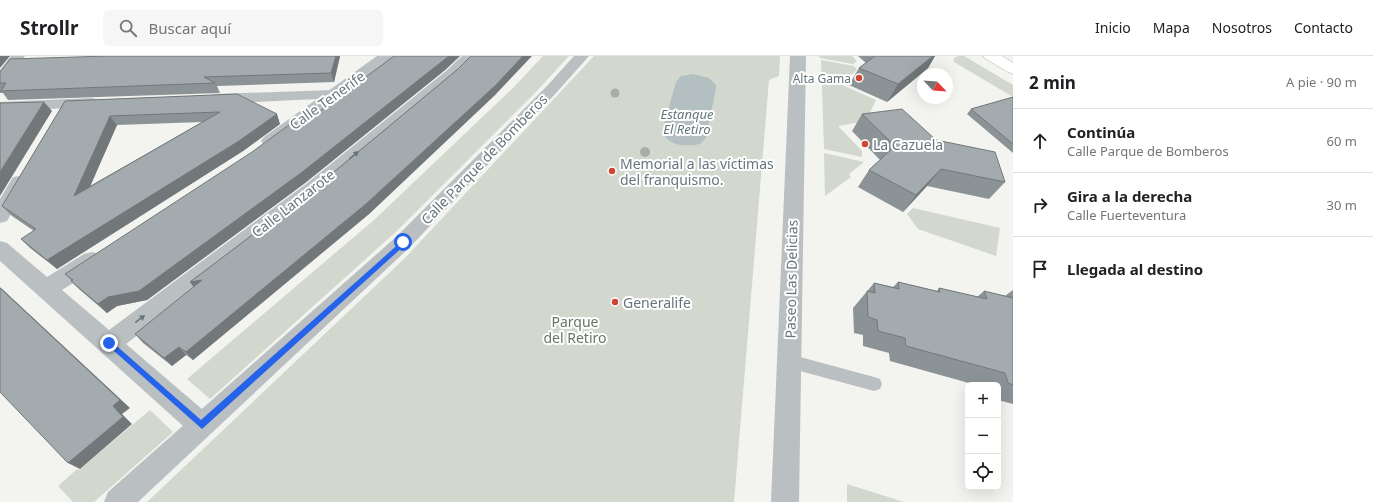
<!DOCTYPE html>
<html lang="es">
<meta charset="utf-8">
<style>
:root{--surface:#fff;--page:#f6f6f6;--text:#202124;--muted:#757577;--line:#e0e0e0}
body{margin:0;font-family:"Noto Sans",sans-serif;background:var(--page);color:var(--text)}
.controls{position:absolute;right:12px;bottom:12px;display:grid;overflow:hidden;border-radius:6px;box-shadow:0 4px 16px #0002}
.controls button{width:36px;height:36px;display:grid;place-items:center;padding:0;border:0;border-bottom:1px solid var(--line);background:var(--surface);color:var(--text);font:20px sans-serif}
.compass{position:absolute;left:917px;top:12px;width:36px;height:36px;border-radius:50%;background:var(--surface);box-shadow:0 4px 16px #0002;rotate:115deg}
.stop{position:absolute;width:12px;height:12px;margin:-9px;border:3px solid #2563eb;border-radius:50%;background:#fff}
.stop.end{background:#2563eb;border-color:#fff;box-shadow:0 1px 4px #0008}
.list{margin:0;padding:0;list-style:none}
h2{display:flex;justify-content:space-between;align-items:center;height:52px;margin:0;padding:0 16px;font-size:17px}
h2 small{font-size:13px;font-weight:400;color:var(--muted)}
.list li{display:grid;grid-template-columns:26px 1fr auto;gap:12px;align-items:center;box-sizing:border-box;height:64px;padding:0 16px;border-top:1px solid var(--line)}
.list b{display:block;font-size:15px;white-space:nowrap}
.list p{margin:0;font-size:13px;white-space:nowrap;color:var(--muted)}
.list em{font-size:13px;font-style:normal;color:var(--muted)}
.icon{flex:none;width:22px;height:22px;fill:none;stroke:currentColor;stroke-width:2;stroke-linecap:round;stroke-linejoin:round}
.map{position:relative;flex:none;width:1013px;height:446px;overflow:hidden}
header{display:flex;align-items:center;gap:24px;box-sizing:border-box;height:56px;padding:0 20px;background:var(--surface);border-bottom:1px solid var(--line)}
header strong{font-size:19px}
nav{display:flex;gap:22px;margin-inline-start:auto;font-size:14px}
.search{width:280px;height:36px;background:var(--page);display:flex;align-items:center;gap:10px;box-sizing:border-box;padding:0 14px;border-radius:6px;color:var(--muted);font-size:15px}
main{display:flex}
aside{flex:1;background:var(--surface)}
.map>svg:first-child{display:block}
.green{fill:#d3d8cf}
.water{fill:#b3bfc1}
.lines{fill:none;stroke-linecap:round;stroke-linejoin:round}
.primary-casing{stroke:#aeb3b5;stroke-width:1}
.service{fill:#babfc1;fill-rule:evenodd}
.pedestrian{fill:#babfc1;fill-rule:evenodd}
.minor{fill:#babfc1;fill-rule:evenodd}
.tertiary{fill:#babfc1;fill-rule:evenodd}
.primary{fill:#fff;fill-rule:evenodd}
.tree{fill:#a7aea3}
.wall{fill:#8c9396;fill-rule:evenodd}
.shaded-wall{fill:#72787a}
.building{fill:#a3abae;stroke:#72787a;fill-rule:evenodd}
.oneway{fill:#66767d}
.route{fill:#2563eb}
.poi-dot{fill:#ce4735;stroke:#fff;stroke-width:1.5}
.labels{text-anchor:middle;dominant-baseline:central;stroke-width:4;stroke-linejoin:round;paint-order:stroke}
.far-poi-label{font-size:12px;fill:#66767d;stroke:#fff;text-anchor:end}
.far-water-label{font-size:13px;font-style:italic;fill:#62777b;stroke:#fff}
.street-label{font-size:14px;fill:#66767d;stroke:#fff}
.poi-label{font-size:14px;fill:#66767d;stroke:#fff;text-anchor:start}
.park-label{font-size:14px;fill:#697564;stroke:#fff}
</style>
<header>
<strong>Strollr</strong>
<div class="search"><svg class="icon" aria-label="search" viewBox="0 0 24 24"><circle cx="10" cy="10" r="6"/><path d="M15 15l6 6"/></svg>Buscar aquí</div>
<nav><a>Inicio</a><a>Mapa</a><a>Nosotros</a><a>Contacto</a></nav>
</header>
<main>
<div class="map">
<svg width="1013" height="446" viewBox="0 0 1013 446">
<rect width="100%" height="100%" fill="#f3f3f0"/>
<g class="green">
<path d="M543,0H569L535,37L398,174L210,343L187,323L374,164L514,31Z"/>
<path d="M594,0H780L779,20L769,24L734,446H147L405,202Z"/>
<path d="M819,0H852L857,5L853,8L820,2Z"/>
<path d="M959,0H964L1013,29V41L954,6V2Z"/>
<path d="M821,4L854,10L857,14L840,28L876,44L866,65L838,70L862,95V101L824,93Z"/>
<path d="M824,97L864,106L849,118L851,121L825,140Z"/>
<path d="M913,152L1000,172L996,200L918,173L907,158Z"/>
<path d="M150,354L173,376L94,446H73L58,430L77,413L79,414Z"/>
<path d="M847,428L904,446H847Z"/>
</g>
<path class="water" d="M693,18L709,22L716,29V32L706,82L700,88C686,91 667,90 662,75L676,26L681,20Z"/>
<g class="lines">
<g class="primary-casing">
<path id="primary" d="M983,0H1002L1013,7V18L1008,16L986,3Z"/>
</g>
<path class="service" d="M789,298L874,321L880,323L882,328L880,333L874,335L789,312L783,310L781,305L783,300Z"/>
<g class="pedestrian">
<path d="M11,0H25L5,27L0,29V14Z"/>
<path d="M574,0H589L557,36L410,191L138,446H104L108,436L396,181L547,30Z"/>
<path d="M334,34L339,36L342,39L339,42L215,48L209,46L207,43L209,40L215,38Z"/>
<path d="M92,42L98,44L100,47L98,50L0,56V46Z"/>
</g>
<g class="minor">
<path d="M377,0H395L392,3L276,89L270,91L264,89L261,85L264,81Z"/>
<path d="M462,0H479L458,21L320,138L126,288L210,360L214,369L210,378L201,382L192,378L0,205V185L7,187L47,221L84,198L92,196L100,198L103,204L100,210L62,234L109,274L306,128L446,15Z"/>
<path d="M20,120L27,121L29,126L7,165L0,167V143L13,121Z"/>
</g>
<path class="tertiary" d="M790,0H806L799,446H771Z"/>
<use href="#primary" class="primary"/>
</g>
<g class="tree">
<circle cx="615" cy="37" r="4.5"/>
<circle cx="645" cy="96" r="5"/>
</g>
<g class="wall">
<path d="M340,0L334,26L217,30L220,37L8,44L3,37H0V16Z"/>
<path d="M394,0H460L445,14L305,127L147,244L117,250L107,257L80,234L71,225H72L65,218L300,70Z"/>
<path d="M858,0H935L928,12L887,46L849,29L859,12L866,7Z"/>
<path d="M458,13L496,38L369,158L193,304L186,299L172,310L143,287L135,278L194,231L190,226L317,130Z"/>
<path d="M237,38L280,68L243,95L57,213L30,192L21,183L34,175L12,160L2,150L65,45ZM202,66L90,130L117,69Z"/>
<path d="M1013,41V97L967,58L971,53Z"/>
<path d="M862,58L936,84L1005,126L989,143L927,130L903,156L858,131L869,114L880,104L852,75Z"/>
<path d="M898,226L937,235L939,232L977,241L984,235L1005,240L1013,234V348L998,344V329H976L890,305L889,297L863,290V279L854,277L853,252L874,227L893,231Z"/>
</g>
<g class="shaded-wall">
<path d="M0,0H10L0,12Z"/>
<path d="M336,0H340L334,26L331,17Z"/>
<path d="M449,0H460L445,14L305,127L147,244L117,250L107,257L98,248Z"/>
<path d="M523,0H532L496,38L369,158L193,304L186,296Z"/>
<path d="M933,0H935L928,12L887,46L898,28Z"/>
<path d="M44,46L52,55L0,140V116Z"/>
<path d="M277,58L280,68L243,95L57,213L47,204Z"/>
<path d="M110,60L117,69L82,149L74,140Z"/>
<path d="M941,113L927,130L903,156L916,139Z"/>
<path d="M202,224L197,235L190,226Z"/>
<path d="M0,231L130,352L122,358L132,368L80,413L68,407Z"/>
<path d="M179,291L186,299L172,310L164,302Z"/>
</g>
<g class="building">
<path d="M109,0H336L331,17L204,21L215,27L1,35L6,27H0V16L10,3Z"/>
<path d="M394,0H449L301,117L139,235L108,241L98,248L71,225L73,224L65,218L252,96L293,66L300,70Z"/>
<path d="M471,0H523L496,29L366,148L186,296L179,291L164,302L135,278L202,224L190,226L317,130L458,13Z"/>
<path d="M875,0H933L898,28L859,12Z"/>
<path d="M237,38L277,58L239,85L47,204L21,183L36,173L2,150L65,45ZM220,56L74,140L110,60Z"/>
<path d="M1013,41V88L971,53Z"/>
<path d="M44,46L0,116V47Z"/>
<path d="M902,53L936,84L995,96L1005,126L941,113L916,139L869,114L895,90L862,58Z"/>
<path d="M898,226L940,236L939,232L987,243L984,235L1013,242V329L1008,327L1005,317L906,290L905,282L878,275L877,264L868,261L867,235L875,237L874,227L899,233Z"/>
<path d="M0,232L120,344L113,350L123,361L68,407L0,336Z"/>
</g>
<defs><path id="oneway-solid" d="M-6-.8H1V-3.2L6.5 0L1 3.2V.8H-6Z"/></defs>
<g class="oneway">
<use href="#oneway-solid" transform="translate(354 99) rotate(-39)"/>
<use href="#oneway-solid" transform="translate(140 263) rotate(-37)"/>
</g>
<path class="route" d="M403,184L406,185V188L202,373L105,287L106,285H111L201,364Z"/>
<g class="poi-dot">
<circle cx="859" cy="22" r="4"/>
<circle cx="865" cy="88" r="4"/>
<circle cx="612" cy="115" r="4"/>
<circle cx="615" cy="246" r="4"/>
</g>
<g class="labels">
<g class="far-poi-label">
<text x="851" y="22">Alta Gama</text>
</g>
<g class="far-water-label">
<text x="687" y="58">Estanque<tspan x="687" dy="15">El Retiro</tspan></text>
</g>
<g class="street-label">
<text transform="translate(327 44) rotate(-36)">Calle Tenerife</text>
<text transform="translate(484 103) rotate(-46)">Calle Parque de Bomberos</text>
<text transform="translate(293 147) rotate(-38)">Calle Lanzarote</text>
<text transform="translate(791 223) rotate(-89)">Paseo Las Delicias</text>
</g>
<g class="poi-label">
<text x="873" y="88">La Cazuela</text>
<text x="620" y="107">Memorial a las víctimas<tspan x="620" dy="16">del franquismo.</tspan></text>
<text x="623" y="246">Generalife</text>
</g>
<g class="park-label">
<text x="575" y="265">Parque<tspan x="575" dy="16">del Retiro</tspan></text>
</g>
</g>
</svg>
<div class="controls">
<button>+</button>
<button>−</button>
<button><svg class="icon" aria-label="locate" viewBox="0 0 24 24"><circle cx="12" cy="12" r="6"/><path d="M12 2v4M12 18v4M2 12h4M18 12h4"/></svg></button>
</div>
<svg class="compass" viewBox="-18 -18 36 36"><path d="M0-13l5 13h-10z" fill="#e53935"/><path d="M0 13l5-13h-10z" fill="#757577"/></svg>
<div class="stop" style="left:403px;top:186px"></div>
<div class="stop end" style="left:109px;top:287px"></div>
</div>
<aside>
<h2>2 min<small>A pie · 90 m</small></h2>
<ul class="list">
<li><svg class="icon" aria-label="ahead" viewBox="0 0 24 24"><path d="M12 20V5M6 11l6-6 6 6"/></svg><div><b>Continúa</b><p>Calle Parque de Bomberos</p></div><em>60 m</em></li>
<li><svg class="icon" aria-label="right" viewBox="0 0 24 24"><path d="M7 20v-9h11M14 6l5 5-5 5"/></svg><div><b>Gira a la derecha</b><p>Calle Fuerteventura</p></div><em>30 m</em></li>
<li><svg class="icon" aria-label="arrive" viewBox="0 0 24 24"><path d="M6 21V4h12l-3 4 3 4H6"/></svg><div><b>Llegada al destino</b></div></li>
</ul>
</aside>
</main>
